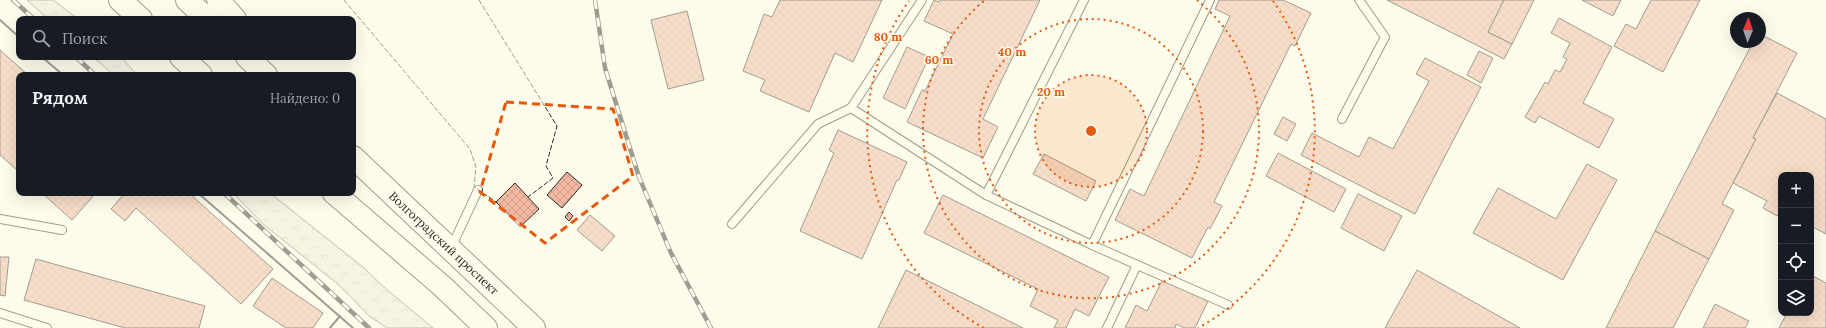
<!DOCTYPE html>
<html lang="ru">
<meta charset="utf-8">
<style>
:root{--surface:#171b24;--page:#242831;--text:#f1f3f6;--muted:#9ea1a6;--line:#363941}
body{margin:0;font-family:Lora,serif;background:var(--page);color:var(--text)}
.controls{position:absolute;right:12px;bottom:12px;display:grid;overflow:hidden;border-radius:8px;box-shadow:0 4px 16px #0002}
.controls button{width:36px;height:36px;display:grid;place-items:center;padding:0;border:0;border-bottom:1px solid var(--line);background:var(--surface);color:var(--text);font:20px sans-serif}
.compass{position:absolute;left:1730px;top:12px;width:36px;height:36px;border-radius:50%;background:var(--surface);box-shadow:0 4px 16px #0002;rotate:2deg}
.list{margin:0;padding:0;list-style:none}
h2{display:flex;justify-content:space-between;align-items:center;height:52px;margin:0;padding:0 16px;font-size:17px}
h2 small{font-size:13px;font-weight:400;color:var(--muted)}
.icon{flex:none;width:22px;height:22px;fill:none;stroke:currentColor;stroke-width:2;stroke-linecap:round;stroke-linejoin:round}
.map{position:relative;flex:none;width:1826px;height:328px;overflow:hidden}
.search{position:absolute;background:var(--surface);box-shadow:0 4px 16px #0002;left:16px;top:16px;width:340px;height:44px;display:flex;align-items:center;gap:10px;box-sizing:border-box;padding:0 14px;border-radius:8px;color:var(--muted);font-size:15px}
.panel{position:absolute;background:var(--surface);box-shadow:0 4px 16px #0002;left:16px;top:72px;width:340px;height:124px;border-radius:8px}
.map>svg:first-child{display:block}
.forest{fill:url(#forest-crowns);stroke:#74746e}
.building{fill:url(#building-cross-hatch);stroke:#2b2b2b}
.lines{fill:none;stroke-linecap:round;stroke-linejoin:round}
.service-casing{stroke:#2b2b2b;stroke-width:10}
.primary-casing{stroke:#2b2b2b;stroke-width:24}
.service{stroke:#fdfbea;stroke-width:8}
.primary{stroke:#fdfbea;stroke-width:22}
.rail-casing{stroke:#2b2b2b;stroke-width:4.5}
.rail{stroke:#fdfbea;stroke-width:3;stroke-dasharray:9;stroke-linecap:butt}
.fence{stroke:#2b2b2b;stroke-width:1;stroke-dasharray:5 2;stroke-linecap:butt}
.wall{stroke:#2b2b2b;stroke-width:2}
.marked{fill:none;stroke:#e8590c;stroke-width:3;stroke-dasharray:8 5;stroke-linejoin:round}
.ring{fill:none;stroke:#e8590c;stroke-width:2;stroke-dasharray:2 4}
.labels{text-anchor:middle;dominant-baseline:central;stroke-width:3;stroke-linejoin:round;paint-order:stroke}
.street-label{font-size:12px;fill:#2b2b2b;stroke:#fdfbea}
.centre{fill:#e8590c;stroke:#fdfbea;stroke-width:2}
.ring-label{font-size:12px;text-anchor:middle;font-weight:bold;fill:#e8590c;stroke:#fdfbea;stroke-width:3;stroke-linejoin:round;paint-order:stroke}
</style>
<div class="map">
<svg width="1826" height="328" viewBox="0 0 1826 328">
<defs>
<pattern id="forest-crowns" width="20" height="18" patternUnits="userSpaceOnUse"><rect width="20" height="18" fill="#ecebdb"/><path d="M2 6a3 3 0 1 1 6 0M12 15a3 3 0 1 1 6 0" fill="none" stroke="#cbcabc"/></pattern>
<pattern id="building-cross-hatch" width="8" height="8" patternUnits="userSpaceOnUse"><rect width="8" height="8" fill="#f2b8a0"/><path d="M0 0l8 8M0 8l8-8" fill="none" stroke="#d09e8a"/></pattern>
</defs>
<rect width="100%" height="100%" fill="#fdfbea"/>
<g class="forest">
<path d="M27,0H53L78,19H48Z"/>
<path d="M93,57H121L137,75H114Z"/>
<path d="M233,193H270L364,268L386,289L433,328H387L369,316L339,285L263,224Z"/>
</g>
<g class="building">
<path d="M780,0H882L853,62L835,53L809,112L760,91L765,80L743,71L764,14L772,17Z"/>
<path d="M934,0L939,2L940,0H1040L983,119L998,127L983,158L907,122L922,90L925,91L953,34L924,21Z"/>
<path d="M1219,0H1283L1311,13L1295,46L1291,44L1214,202L1222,206L1210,229L1208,227L1192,258L1115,220L1130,189L1144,196L1230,16L1215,9Z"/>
<path d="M1387,0H1504L1488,32L1512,44L1504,59Z"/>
<path d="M1504,0H1534L1512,44L1488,32Z"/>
<path d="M1582,0H1621L1613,16Z"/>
<path d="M1651,0H1700L1663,72L1614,46L1626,24L1636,29Z"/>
<path d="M687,11L704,80L668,89L651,20Z"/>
<path d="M1559,18L1612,47L1583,103L1614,119L1599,148L1539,116L1535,123L1525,117L1545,82L1548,84L1555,70L1560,72L1567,59L1563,57L1570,43L1551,33Z"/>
<path d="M1760,34L1797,53L1753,138L1756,139L1722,204L1734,210L1709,259L1655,231L1753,42H1760Z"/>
<path d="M907,47L929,57L905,109L883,98Z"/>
<path d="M0,50L28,75H19V172L0,155Z"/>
<path d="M1479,51L1493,58L1481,83L1467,75Z"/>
<path d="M1425,58L1481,87L1415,214L1301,155L1312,133L1359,157L1369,137L1393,149L1429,81L1416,74Z"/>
<path d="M1777,93L1826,119V234L1811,226V175H1781V210L1777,216L1763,208L1767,201L1733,183L1756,139L1753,138Z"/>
<path d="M1283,117L1296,124L1287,141L1274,134Z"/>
<path d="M838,130L907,162L899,180H897L862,259L800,231L834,153L829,150Z"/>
<path d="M1278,153L1346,189L1334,212L1266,176Z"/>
<path d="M1044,154L1096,181L1086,201L1033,174Z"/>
<path d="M1587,164L1617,180L1563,280L1473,233L1498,188L1556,219Z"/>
<path d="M567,172L582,185L562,208L547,195Z"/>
<path d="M515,183L539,209L520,227L496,202Z"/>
<path d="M42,193H96L72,220Z"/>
<path d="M125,193H189L273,269L241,304L136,208L125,221L111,209Z"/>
<path d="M1358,194L1402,216L1384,251L1341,228Z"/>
<path d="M943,195L1109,277L1089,316L1075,309L1066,328H1054L1058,320L1030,306L1038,289L924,233Z"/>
<path d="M569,212L573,216L569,221L565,217Z"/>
<path d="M590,215L615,236L602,251L577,230Z"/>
<path d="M1655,231L1709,259L1673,328H1606Z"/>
<path d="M0,257H9L5,296L0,295Z"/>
<path d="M36,259L205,306L199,328H125L24,300Z"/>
<path d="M906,270L1023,328H878Z"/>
<path d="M1417,270L1520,328H1385Z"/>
<path d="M1811,275L1826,283V328H1779L1787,313H1811Z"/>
<path d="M272,278L323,313L313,328H286L253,306Z"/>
<path d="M1163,279L1208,301L1195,328H1184L1176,324L1175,328H1125L1136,305L1147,311Z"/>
<path d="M1715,304L1749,321L1745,328H1703Z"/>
</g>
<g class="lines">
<g class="service-casing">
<g id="service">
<path d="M1084,0L986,195L1092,245L1210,0"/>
<path d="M851,108L986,195"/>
<path d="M1342,119L1385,37L1359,0"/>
<path d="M0,219L62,230"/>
<path d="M732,224L818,124L851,108L922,0"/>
<path d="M1092,245L1228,305"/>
<path d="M451,248L478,190"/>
<path d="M0,313L47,328"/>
<path d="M1107,328L1137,265"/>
</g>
</g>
<g class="primary-casing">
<g id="primary">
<path d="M120,0L141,19"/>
<path d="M187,0L207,19"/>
<path d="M218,0L235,19"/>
<path d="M181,57L201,75"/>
<path d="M247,57L266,75"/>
<path d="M353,157L534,328"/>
<path d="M334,193L442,286L486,328"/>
</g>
</g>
<use href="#service" class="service"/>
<use href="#primary" class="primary"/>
<g class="rail-casing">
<g id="rail">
<path d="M13,0L34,19"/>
<path d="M595,0L605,68L639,177L671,253L711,328"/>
<path d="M76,57L95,75"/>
<path d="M224,193L369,328"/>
</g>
</g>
<use href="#rail" class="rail"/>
<g class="fence">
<path d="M344,0L470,149L476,167L474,187L496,202L498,200"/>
<path d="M479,0L557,126L546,166L553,178L528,197L526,195"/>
</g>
<g class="wall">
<path d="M0,20L19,37"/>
<path d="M42,57L63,75"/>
<path d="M198,193L353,328"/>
<path d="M330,328L340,316"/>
</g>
</g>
<path d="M0 0H1826V328H0ZM506,102L613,109L633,176L545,243L480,192Z" fill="#fdfbea" fill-opacity=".55" fill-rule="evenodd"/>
<path class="marked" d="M506,102L613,109L633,176L545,243L480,192Z"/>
<circle cx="1091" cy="131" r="56" fill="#e8590c" fill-opacity=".12"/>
<g class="ring">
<circle cx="1091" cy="131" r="56"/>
<circle cx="1091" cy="131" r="112"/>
<path d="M1197 0A168 168 0 1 1 985 0"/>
<path d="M984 328A224 224 0 0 1 909 1M1273 1A224 224 0 0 1 1198 328"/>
</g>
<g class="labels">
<g class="street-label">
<text transform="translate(444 243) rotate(43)">Волгоградский проспект</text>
</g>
</g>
<circle cx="1091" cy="131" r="6" class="centre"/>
<g class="ring-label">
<text x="888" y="41">80 m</text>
<text x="1012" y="56">40 m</text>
<text x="939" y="64">60 m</text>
<text x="1051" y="96">20 m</text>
</g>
</svg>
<div class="controls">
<button>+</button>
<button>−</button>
<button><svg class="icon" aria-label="locate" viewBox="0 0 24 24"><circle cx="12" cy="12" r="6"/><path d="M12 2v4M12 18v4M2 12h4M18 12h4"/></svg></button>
<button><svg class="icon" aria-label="layers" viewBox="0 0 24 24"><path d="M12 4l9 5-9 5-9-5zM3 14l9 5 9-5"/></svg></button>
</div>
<svg class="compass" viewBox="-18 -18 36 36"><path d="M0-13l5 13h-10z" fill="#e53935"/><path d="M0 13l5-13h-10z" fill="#9ea1a6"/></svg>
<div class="search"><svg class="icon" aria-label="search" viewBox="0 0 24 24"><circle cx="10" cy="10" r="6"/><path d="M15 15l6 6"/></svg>Поиск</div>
<section class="panel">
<h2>Рядом<small>Найдено: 0</small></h2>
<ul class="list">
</ul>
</section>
</div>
